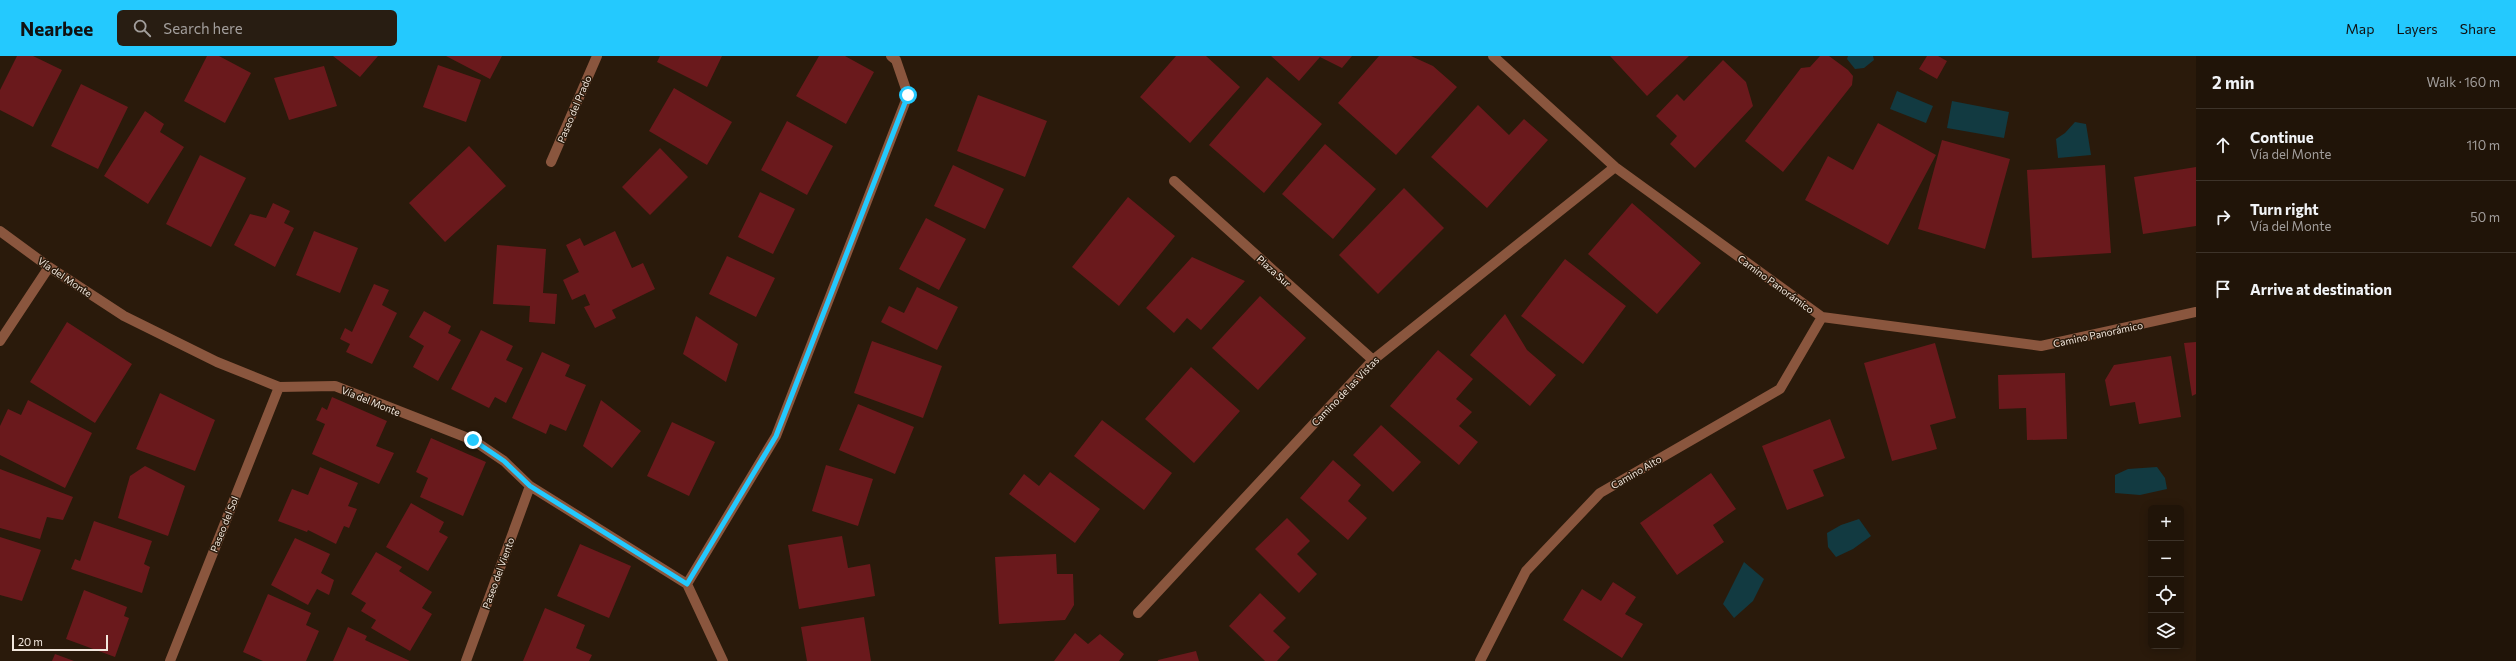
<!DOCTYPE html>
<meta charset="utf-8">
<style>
body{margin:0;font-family:Commissioner,sans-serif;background:#281d12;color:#f1f3f6}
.controls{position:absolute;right:12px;bottom:12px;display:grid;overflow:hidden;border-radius:6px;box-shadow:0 2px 10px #0003}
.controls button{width:36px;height:36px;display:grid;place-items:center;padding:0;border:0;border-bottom:1px solid #3d3329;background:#201408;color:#f1f3f6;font:20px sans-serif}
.scale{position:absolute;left:12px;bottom:10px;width:96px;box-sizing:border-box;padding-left:4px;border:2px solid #f2e7dd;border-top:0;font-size:11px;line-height:14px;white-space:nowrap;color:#f2e7dd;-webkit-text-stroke:3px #2a1a0b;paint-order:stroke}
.stop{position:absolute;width:12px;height:12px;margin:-9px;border:3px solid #24c9fe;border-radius:50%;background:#fff}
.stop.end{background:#24c9fe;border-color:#fff;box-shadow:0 1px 4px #0008}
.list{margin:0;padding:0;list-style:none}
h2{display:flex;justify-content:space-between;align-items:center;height:52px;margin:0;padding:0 16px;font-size:17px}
h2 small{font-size:13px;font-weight:400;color:#a29e9c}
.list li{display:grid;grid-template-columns:26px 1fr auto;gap:12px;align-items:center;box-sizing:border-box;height:72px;padding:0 16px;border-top:1px solid #3d3329}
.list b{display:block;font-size:15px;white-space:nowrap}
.list p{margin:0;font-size:13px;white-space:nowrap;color:#a29e9c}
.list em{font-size:13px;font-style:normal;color:#a29e9c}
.icon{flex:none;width:22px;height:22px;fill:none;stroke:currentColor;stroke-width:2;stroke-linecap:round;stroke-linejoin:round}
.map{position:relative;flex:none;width:2196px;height:605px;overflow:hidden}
header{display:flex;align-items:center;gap:24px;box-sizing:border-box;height:56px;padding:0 20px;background:#24c9fe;color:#111}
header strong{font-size:19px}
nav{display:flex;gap:22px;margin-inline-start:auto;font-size:14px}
.search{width:280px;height:36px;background:#281d12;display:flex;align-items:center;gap:10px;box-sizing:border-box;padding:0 14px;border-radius:6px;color:#a29e9c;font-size:15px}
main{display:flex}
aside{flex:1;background:#201408}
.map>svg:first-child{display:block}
.water{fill:#123a41}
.building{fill:#6a191c}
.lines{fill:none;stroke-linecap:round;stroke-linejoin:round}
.street{stroke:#8a563e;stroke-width:10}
.route{stroke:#24c9fe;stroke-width:5}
.labels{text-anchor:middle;stroke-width:3;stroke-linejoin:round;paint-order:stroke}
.street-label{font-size:10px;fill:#f2e7dd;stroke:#2a1a0b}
</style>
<header>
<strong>Nearbee</strong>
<div class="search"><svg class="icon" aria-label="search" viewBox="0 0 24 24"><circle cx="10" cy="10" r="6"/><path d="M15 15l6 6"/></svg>Search here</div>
<nav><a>Map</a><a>Layers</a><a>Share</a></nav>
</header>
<main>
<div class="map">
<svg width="2196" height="605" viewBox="0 0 2196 605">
<rect width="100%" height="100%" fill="#2a1a0b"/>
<path class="water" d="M1848 0H1873L1874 4 1864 12 1855 13 1847 3Z
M1897 35 1933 50 1926 67 1890 53Z
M1952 45 2009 56 2004 82 1947 72Z
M2075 66 2086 68 2091 99 2058 102 2056 83 2065 77Z
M2157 411 2165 422 2167 433 2140 439 2115 437V419L2128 413Z
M1859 463 1871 480 1853 493 1836 501 1828 491 1827 477 1841 469Z
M1744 506 1764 523 1753 545 1734 562 1723 548Z"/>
<path class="building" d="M17 0H33L62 14 33 71 0 54V34Z
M207 0H219L251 17 225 67 184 45Z
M333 0H378L360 21Z
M446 0H502L490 23Z
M660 0H722L707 31 657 6Z
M819 0H845L874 16 846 68 796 40Z
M1176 0H1206L1240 31 1190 87 1140 41Z
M1271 0H1352L1342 12 1320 1 1299 25Z
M1379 0H1411L1433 10 1457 31 1396 99 1338 47Z
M1610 0H1689L1647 40Z
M1820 0H1829L1848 14 1853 20 1852 29 1783 116 1745 85 1801 12 1810 11Z
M1927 0H1938L1947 5 1937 23 1919 13Z
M1723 4 1746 26 1753 50 1695 112 1670 88 1677 80 1656 60 1677 38 1684 45Z
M438 9 481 24 466 66 423 51Z
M324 10 337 50 289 64 274 22Z
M1267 21 1322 68 1264 137 1209 89Z
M81 28 128 51 98 113 51 90Z
M674 32 732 66 707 109 649 75Z
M978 39 1047 65 1025 121 957 95Z
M1478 49 1509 79 1524 63 1548 84 1487 152 1431 101Z
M145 55 164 68 160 76 184 91 148 148 104 120Z
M787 65 833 90 807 139 761 114Z
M1878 67 1936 99 1888 189 1805 144 1828 100 1853 114Z
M1942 84 2010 103 1985 193 1918 173Z
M1325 88 1376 133 1333 183 1282 138Z
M469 90 506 130 445 186 409 147Z
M660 92 688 121 650 159 622 131Z
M200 99 246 122 211 191 166 168Z
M953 109 1004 133 985 173 934 150Z
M2105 109 2111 197 2032 202 2027 114Z
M2196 111V170L2143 178 2134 121Z
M1404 132 1444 172 1378 238 1339 199Z
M760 136 795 153 773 198 738 181Z
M1128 141 1175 180 1119 250 1072 211Z
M273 147 290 155 284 167 294 172 275 211 234 189 250 158 266 162Z
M1632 147 1701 207 1657 258 1588 198Z
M926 162 966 183 939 234 899 213Z
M314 175 358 192 340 237 296 219Z
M615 175 632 212 643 207 655 233 612 254 616 262 595 272 584 251 590 249 585 238 572 244 563 224 579 216 566 189 580 182 584 190Z
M497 189 546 193 543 237 557 238 555 268 529 266 530 250 493 248Z
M727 200 775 222 756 261 709 238Z
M1192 201 1245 225 1201 274 1187 262 1174 277 1146 252Z
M1565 203 1626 250 1583 308 1521 260Z
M374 228 389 234 382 249 397 257 372 308 346 296 350 288 340 283 345 272 352 276Z
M917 231 958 251 937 294 881 266 889 250 904 257Z
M1260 240 1306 282 1258 334 1212 292Z
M424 255 451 270 448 277 461 284 438 325 413 311 424 290 409 281Z
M1505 258 1527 294 1556 319 1530 350 1470 299Z
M696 260 738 288 726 326 683 298Z
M67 266 132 308 95 367 30 326Z
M481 274 513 290 506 304 523 312 506 347 495 341 489 352 451 333Z
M872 285 942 310 923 362 854 337Z
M2196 286V338L2192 340 2184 287Z
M1935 287 1956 362 1930 369 1937 393 1892 405 1864 307Z
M1438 294 1473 323 1456 343 1472 356 1459 370 1478 386 1459 409 1390 350Z
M542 296 570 309 565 320 586 329 566 375 550 368 546 378 512 362Z
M2171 300 2181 361 2139 368 2135 346 2110 350 2105 324 2114 309Z
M1191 311 1240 355 1194 407 1145 363Z
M2065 317 2067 383 2027 384 2026 352 1999 353 1998 319Z
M160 337 215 364 195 415 136 393Z
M332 341 387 365 376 390 394 397 379 428 312 398 325 368 316 364 322 351 327 354Z
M28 344 92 377 65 432 0 399V370L8 353 21 359Z
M601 344 641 375 612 412 583 390Z
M858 348 914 371 895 418 839 394Z
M1830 363 1845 402 1813 414 1824 440 1787 454 1762 390Z
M1102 364 1172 417 1144 454 1074 400Z
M672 366 715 386 689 440 647 420Z
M1381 369 1421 406 1393 436 1353 399Z
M431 382 486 406 463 460 420 441 428 422 416 416Z
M1333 404 1361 429 1348 445 1367 462 1348 484 1300 442Z
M826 409 873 423 858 470 812 455Z
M145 410 185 430 168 480 118 462 130 420Z
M320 411 358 427 348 450 357 453 349 472 344 470 336 488 308 474 307 476 278 465 292 433 308 439Z
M0 413 73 441 63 464 47 461 40 483 0 472Z
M1050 416 1100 453 1075 487 1009 438 1024 418 1039 430Z
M1711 417 1736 453 1713 469 1724 486 1677 519 1640 467Z
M411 447 444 466 439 476 448 481 428 515 386 491Z
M1287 462 1310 485 1297 498 1317 518 1299 537 1255 493Z
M94 465 152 485 144 508 150 511 142 537 71 513 75 503 80 505Z
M842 480 848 512 870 508 875 540 799 553 788 489Z
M0 481 41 494 22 545 0 539Z
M295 482 330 498 321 517 334 524 329 539 317 533 308 549 271 529Z
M580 488 631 510 609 562 557 540Z
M376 496 402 511 399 515 432 536 422 552 432 558 410 595 371 572 376 564 361 555 366 547 351 538Z
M1056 498 1057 518H1073L1074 549 1065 564 999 568 995 501Z
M1613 526 1636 541 1625 558 1643 568 1622 602 1563 564 1582 533 1601 545Z
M84 534 127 551 124 560 129 562 115 601 66 583Z
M1260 537 1286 562 1273 575 1290 591 1277 605H1265L1229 570Z
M268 538 311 557 306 569 319 575 306 605H263L243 596Z
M545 552 585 569 576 592 592 599 589 605H523Z
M864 561 871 605H807L801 571Z
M348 571 367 580 365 584 410 605H333Z
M1075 577 1088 588 1100 578 1124 598 1119 605H1054Z
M1196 595 1199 605H1158V604Z
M55 598 74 605H52Z"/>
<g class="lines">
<path class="street" d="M1493 0 1615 111 1822 261 2041 290 2196 256
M551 106 597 0
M1174 125 1373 304
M0 175 49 211 124 260 217 306 279 331 335 330 473 384 504 405 530 430 687 528 723 605
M0 285 49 211
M687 528 776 380 908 39 896 4 891 0
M1138 557 1373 304 1615 111
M170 605 279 331
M466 605 530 430
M1480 605 1526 515 1600 437 1780 333 1822 261"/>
</g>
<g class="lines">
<path class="route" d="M473 384 504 405 530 430 687 528 776 380 908 39"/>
</g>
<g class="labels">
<g class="street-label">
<text transform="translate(574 53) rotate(-67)" y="4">Paseo del Prado</text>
<text transform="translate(1274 215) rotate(42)" y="4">Plaza Sur</text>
<text transform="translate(65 221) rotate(34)" y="4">Vía del Monte</text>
<text transform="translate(1776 228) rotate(36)" y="4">Camino Panorámico</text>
<text transform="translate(2098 278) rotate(-12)" y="4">Camino Panorámico</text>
<text transform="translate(1345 335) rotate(-46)" y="4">Camino de las Vistas</text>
<text transform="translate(371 345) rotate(22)" y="4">Vía del Monte</text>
<text transform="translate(1636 416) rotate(-30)" y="4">Camino Alto</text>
<text transform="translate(224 468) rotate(-68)" y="4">Paseo del Sol</text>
<text transform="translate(498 517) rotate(-70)" y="4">Paseo del Viento</text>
</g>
</g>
</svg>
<div class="controls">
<button>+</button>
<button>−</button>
<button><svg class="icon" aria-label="locate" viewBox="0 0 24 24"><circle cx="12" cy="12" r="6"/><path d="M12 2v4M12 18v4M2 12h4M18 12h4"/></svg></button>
<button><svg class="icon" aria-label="layers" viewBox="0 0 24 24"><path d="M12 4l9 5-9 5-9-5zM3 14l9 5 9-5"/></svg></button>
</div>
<div class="scale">20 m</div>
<div class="stop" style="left:908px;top:39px"></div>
<div class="stop end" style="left:473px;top:384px"></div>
</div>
<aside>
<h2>2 min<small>Walk · 160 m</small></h2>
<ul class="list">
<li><svg class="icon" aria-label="ahead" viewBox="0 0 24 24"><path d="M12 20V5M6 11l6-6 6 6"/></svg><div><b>Continue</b><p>Vía del Monte</p></div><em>110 m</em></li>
<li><svg class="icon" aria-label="right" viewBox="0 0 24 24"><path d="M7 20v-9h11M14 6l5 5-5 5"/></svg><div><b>Turn right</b><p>Vía del Monte</p></div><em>50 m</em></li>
<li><svg class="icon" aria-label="arrive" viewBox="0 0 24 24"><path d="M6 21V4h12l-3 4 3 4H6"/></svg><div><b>Arrive at destination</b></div></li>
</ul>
</aside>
</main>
